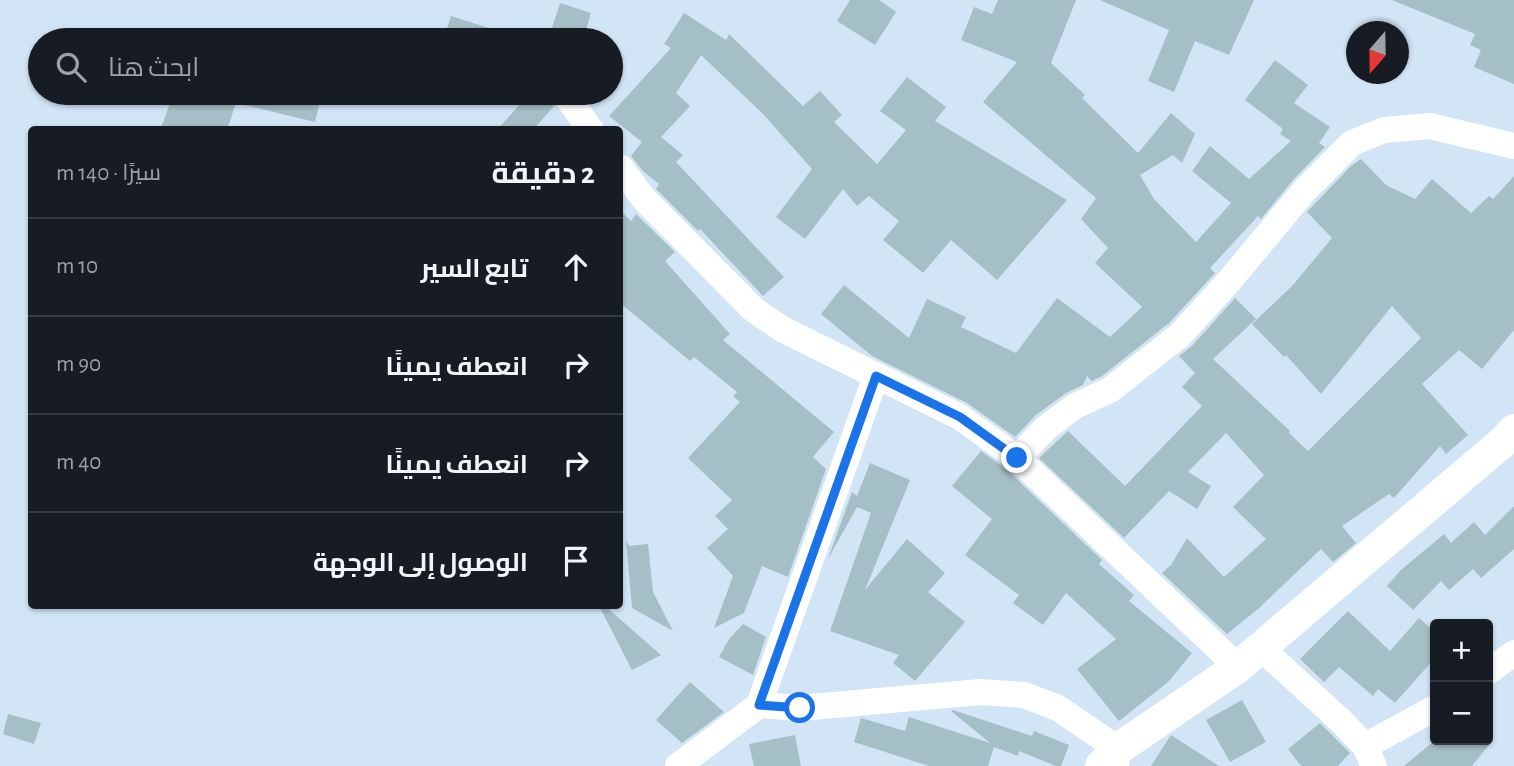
<!DOCTYPE html>
<html lang="ar">
<meta charset="utf-8">
<style>
body{margin:0;font-family:"Alegreya Sans",Cairo,sans-serif;background:#20242c;color:#f1f3f6;direction:rtl}
.controls{position:absolute;right:21px;bottom:21px;display:grid;overflow:hidden;border-radius:7px;box-shadow:0 2px 5px #0004}
.controls button{width:63px;height:63px;display:grid;place-items:center;padding:0;border:0;border-bottom:2px solid #363941;background:#171b24;color:#f1f3f6;font:35px sans-serif}
.compass{position:absolute;left:1346px;top:21px;width:63px;height:63px;border-radius:50%;background:#171b24;box-shadow:0 2px 5px #0004;rotate:200deg}
.stop{position:absolute;width:21px;height:21px;margin:-16px;border:5px solid #1a73e8;border-radius:50%;background:#fff}
.stop.end{background:#1a73e8;border-color:#fff;box-shadow:0 2px 7px #0008}
.list{margin:0;padding:0;list-style:none}
h2{display:flex;justify-content:space-between;align-items:center;height:91px;margin:0;padding:0 28px;font-size:30px}
h2 small{font-size:23px;font-weight:400;color:#9ea1a6}
.list li{display:grid;grid-template-columns:46px 1fr auto;gap:21px;align-items:center;box-sizing:border-box;height:98px;padding:0 28px;border-top:2px solid #363941}
.list b{display:block;font-size:26px;white-space:nowrap}
.list em{font-size:23px;font-style:normal;color:#9ea1a6}
.icon{flex:none;width:38px;height:38px;fill:none;stroke:currentColor;stroke-width:2;stroke-linecap:round;stroke-linejoin:round}
.map{position:relative;flex:none;width:1514px;height:766px;overflow:hidden;direction:ltr}
.search{position:absolute;background:#171b24;box-shadow:0 2px 5px #0004;left:28px;top:28px;width:595px;height:77px;display:flex;align-items:center;gap:18px;box-sizing:border-box;padding:0 24px;border-radius:38px;color:#9ea1a6;font-size:26px}
.panel{position:absolute;background:#171b24;box-shadow:0 2px 5px #0004;left:28px;top:126px;width:595px;height:483px;border-radius:7px;direction:rtl}
.map>svg:first-child{display:block}
.building{fill:#a5bfc6}
.lines{fill:none;stroke-linecap:round;stroke-linejoin:round}
.minor{stroke:#fff;stroke-width:26}
.tertiary{stroke:#fff;stroke-width:32}
.route{stroke:#1a73e8;stroke-width:9}
</style>
<div class="map">
<svg width="1514" height="766" viewBox="0 0 1514 766">
<rect width="100%" height="100%" fill="#d2e5f6"/>
<path class="building" d="M850 0H879L896 12 875 45 837 21Z
M998 0H1076L1051 63 1085 95 1082 98 1138 153 1171 113 1195 134 1182 163 1173 155 1140 175 1154 199 1196 242 1231 203 1192 171 1210 146 1249 179 1291 141 1280 134 1283 129 1245 100 1275 60 1308 85 1294 103 1330 127 1319 143 1325 147 1293 180 1261 219 1258 216 1210 268 1215 273 1169 323 1102 376 1092 381 1087 376 1083 385 1066 393 1036 415 1015 437 967 403 872 356 821 314 844 285 909 338 927 299 966 317 961 327 1016 353 1057 298 1110 337 1142 307 1095 263 1108 248 1081 219 1096 198 983 102 1017 62 961 40 974 7 992 14Z
M1100 0H1254L1229 55 1195 41 1174 92 1148 81 1169 30Z
M1392 0H1514V84L1474 67 1481 50 1470 45 1475 34Z
M560 3 591 13 583 40H548Z
M684 13 726 40 729 34 803 106 820 91 842 115 834 122 877 164 906 130 880 111 907 77 946 107 935 121 1067 200 997 280 951 240 923 273 883 240 899 221 869 196 857 206 843 189 805 239 776 217 812 169 763 114 701 55 676 93 690 106 661 137 683 155 676 162 784 277 763 296 700 229 698 231 656 189 659 184 643 171 631 156 642 142 609 116 671 48 664 44Z
M451 16 511 35V40H443Z
M174 93H322L315 122 236 103 227 130H160Z
M530 93H541L554 106 533 130H497Z
M1361 159 1386 185 1415 199 1432 179 1471 213 1489 196 1493 199 1514 176V330L1482 369 1459 350 1422 384 1468 435 1446 454 1440 446 1394 498 1389 494 1342 526 1356 543 1333 562 1321 549 1258 609 1227 634 1162 573 1171 565 1187 538 1224 577 1266 539 1233 507 1264 475 1226 433 1188 472 1211 486 1197 509 1169 491 1124 538 1039 458 1068 431 1125 486 1202 406 1182 387 1195 373 1179 356 1192 346 1235 298 1256 319 1213 359 1290 431 1289 433 1308 451 1421 338 1392 306 1321 394 1286 355 1284 357 1252 324 1293 285 1332 238 1307 212 1351 166Z
M620 210 631 221 636 214 675 252 665 261 730 334 723 340 834 432 813 457 826 469 788 577 762 566 744 613 714 628 733 576 707 548 728 529 715 516 732 500 688 458 740 402 733 396 737 392 694 357 690 361 620 303Z
M981 451 1007 470 1102 560 1099 564 1134 595 1129 601 1192 653 1168 682 1119 721 1077 669 1116 639 1066 593 1043 625 1013 603 1019 595 965 555 992 519 952 486Z
M870 463 910 480 865 590 907 539 945 573 928 592 965 622 915 681 893 663 899 655 830 631 871 513 857 507 828 559 852 492 857 496Z
M1514 506V549L1481 578 1473 569 1449 590 1441 581 1413 610 1387 586 1401 570 1444 534 1451 543 1474 522 1485 535Z
M626 540 629 546 648 544 653 592 673 631 632 608Z
M599 606H605L661 655 632 670Z
M1348 611 1390 651 1419 618 1435 632V658L1395 703 1378 689 1373 696 1339 667 1324 682 1300 659Z
M743 624 766 637 753 675 719 657 729 639Z
M690 682 724 712 682 743 656 720Z
M1242 700 1266 742 1230 762 1206 720Z
M953 710 1032 736 1034 731 1069 745 1061 766H1056L1019 751 1018 756 994 747 988 766H929L854 742 861 718 905 731 909 717 990 743 951 711Z
M8 714 41 723 34 744 3 734Z
M1320 723 1350 753 1338 766H1301L1288 749Z
M795 735 801 766H754L749 744Z
M1171 735 1219 766H1151Z
M1435 740H1493L1472 766H1404Z"/>
<g class="lines">
<path class="minor" d="M564 93 591 130
M620 167 644 199 753 309 782 329 960 417 1017 458 1238 667
M1017 458 1046 428 1075 406 1110 390 1180 335 1230 280 1305 190 1352 143 1384 130 1430 126 1514 146
M1261 648 1341 721 1365 746 1374 766
M1488 672 1514 653
M759 705 876 376
M1365 746 1435 708
M678 766 759 705 800 708 980 692 1024 695 1058 708 1118 749 1116 766"/>
<path class="tertiary" d="M1101 766 1118 749 1238 667 1504 441 1514 430"/>
</g>
<g class="lines">
<path class="route" d="M800 708 759 705 876 376 960 417 1017 458"/>
</g>
</svg>
<div class="controls">
<button>+</button>
<button>−</button>
</div>
<svg class="compass" viewBox="-18 -18 36 36"><path d="M0-13l5 13h-10z" fill="#e53935"/><path d="M0 13l5-13h-10z" fill="#9ea1a6"/></svg>
<div class="stop" style="left:800px;top:708px"></div>
<div class="stop end" style="left:1017px;top:458px"></div>
<div class="search"><svg class="icon" aria-label="search" viewBox="0 0 24 24"><circle cx="10" cy="10" r="6"/><path d="M15 15l6 6"/></svg>ابحث هنا</div>
<section class="panel">
<h2>2 دقيقة<small>سيرًا · 140 m</small></h2>
<ul class="list">
<li><svg class="icon" aria-label="ahead" viewBox="0 0 24 24"><path d="M12 20V5M6 11l6-6 6 6"/></svg><div><b>تابع السير</b></div><em>10 m</em></li>
<li><svg class="icon" aria-label="right" viewBox="0 0 24 24"><path d="M7 20v-9h11M14 6l5 5-5 5"/></svg><div><b>انعطف يمينًا</b></div><em>90 m</em></li>
<li><svg class="icon" aria-label="right" viewBox="0 0 24 24"><path d="M7 20v-9h11M14 6l5 5-5 5"/></svg><div><b>انعطف يمينًا</b></div><em>40 m</em></li>
<li><svg class="icon" aria-label="arrive" viewBox="0 0 24 24"><path d="M6 21V4h12l-3 4 3 4H6"/></svg><div><b>الوصول إلى الوجهة</b></div></li>
</ul>
</section>
</div>
